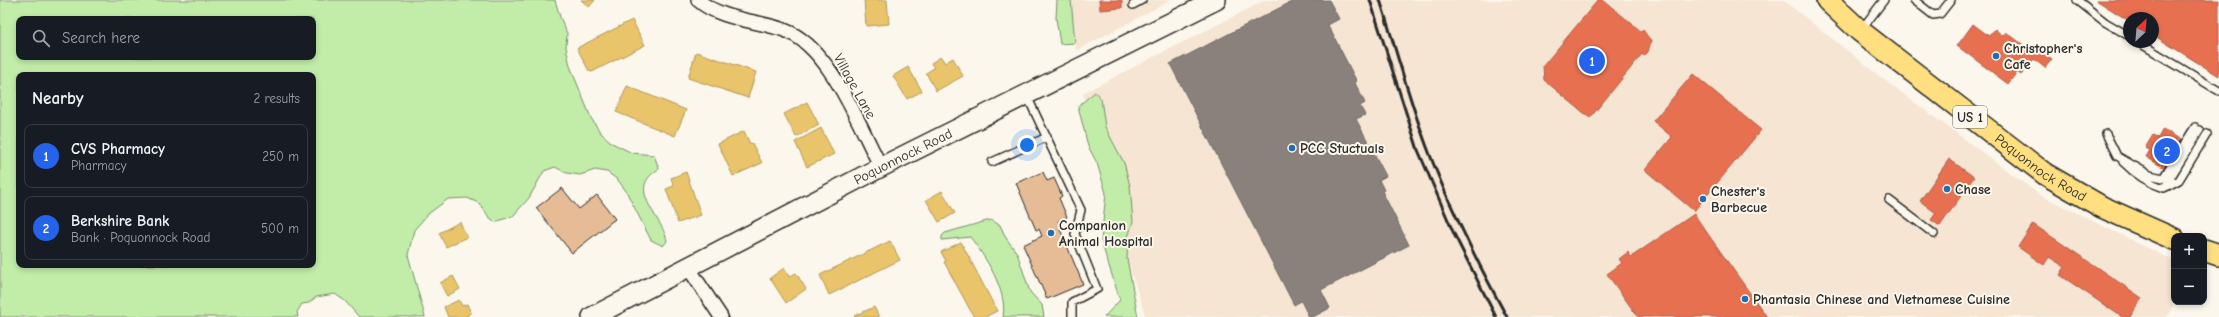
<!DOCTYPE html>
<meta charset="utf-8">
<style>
body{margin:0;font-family:"Comic Neue",sans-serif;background:#20242c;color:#f1f3f6}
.controls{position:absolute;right:12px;bottom:12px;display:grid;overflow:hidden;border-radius:8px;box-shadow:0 2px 6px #0003}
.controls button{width:36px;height:36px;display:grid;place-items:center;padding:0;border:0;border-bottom:1px solid #363941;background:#171b24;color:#f1f3f6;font:20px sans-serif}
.compass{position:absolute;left:2123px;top:12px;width:36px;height:36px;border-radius:50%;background:#171b24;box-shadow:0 2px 6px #0003;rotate:26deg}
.you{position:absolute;left:1027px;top:145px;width:14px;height:14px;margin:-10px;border:3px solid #fff;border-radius:50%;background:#1a73e8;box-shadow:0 0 0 6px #1a73e833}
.badge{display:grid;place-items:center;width:26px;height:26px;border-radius:50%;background:#2563eb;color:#fff;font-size:13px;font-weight:700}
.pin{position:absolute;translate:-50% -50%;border:2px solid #fff;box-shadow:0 1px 4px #0006}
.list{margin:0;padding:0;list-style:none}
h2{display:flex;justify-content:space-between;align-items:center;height:52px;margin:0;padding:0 16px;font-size:17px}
h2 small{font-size:13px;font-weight:400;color:#9ea1a6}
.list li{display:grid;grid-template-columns:26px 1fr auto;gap:12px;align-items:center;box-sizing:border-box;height:64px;margin:0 8px 8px;padding:0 8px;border:1px solid #363941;border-radius:8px}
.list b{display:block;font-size:15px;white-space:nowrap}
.list p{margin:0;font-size:13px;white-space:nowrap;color:#9ea1a6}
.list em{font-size:13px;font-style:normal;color:#9ea1a6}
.icon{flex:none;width:22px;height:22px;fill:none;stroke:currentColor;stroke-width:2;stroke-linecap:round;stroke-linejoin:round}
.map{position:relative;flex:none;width:2219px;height:317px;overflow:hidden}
.search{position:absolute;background:#171b24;box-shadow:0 2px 6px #0003;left:16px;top:16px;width:300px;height:44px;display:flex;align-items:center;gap:10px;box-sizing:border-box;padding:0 14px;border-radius:8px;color:#9ea1a6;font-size:15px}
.panel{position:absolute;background:#171b24;box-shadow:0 2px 6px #0003;left:16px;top:72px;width:300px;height:196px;border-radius:8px}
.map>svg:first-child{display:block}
.built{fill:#f5e5d2}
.green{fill:#c2eda9;stroke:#768c6a;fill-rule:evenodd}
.homes{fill:#e9c46a;stroke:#b09657}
.shops{fill:#e76f51;stroke:#af5b46}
.industry{fill:#8a817c;stroke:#6e6764}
.building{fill:#e6bc96;stroke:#2b2b2b}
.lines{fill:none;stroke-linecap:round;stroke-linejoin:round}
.lane-casing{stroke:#2b2b2b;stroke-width:10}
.street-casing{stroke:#2b2b2b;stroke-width:16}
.secondary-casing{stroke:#2b2b2b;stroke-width:22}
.primary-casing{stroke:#2b2b2b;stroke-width:24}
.lane{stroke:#fbf7ec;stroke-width:7}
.street{stroke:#fbf7ec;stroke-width:13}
.secondary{stroke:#fbf7ec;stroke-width:19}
.primary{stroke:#ffdf80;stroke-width:21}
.rail{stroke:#2b2b2b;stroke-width:3}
.poi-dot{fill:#1f6fb2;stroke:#fbf7ec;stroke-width:1.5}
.labels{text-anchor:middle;stroke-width:4;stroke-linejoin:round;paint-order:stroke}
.shield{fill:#fbf7ec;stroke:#696865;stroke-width:1}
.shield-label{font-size:13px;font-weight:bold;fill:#2b2b2b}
.poi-label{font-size:14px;font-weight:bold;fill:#2b2b2b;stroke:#fbf7ec;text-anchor:start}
.street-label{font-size:14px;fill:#2b2b2b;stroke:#fbf7ec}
</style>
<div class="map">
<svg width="2219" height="317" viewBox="0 0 2219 317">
<rect width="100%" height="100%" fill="#fbf7ec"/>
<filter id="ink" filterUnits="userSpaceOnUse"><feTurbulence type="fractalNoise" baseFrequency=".025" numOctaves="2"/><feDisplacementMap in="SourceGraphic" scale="8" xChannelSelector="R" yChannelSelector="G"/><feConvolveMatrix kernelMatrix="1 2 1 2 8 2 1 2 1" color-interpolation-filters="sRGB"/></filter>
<g filter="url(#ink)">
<path class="built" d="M1071 0H1171L1076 51Z
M1266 0H1783L1887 82 2040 195 2174 261V304L2167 317H1146L1127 259 1083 93Z"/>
<path class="green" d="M0 0H555L560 17 567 33 566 47 570 66 591 118 600 132 612 143 632 153 654 155 659 169C624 189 663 217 667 241L663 246 651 240 626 191 618 180 607 172 595 170 580 175 567 173 555 167 544 171 529 198 513 216 495 222 489 217 479 203 467 198 448 199 428 214 414 230 408 255 425 317H359L345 301 335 294 316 297 309 303 302 304 297 312 298 317H0ZM19 19H313V57H19ZM19 75H313V265H19Z
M1057 0H1071L1075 43 1060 44 1056 18Z
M1095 92 1101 99 1105 127 1124 163 1130 186 1133 222 1128 237 1127 259 1138 317H1104L1120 300 1101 241 1106 193 1097 163 1088 146 1078 106Z
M990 220 1000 225 1006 238 1017 253 1030 292 1042 305 1044 317H1003C1008 291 985 256 970 237L942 240V236L945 233Z"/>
<path class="homes" d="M581 0H595L589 7Z
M864 0H887L889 24 866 26Z
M632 20 645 45 592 72 589 71 577 48Z
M696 52 756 72 748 98 688 78Z
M941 57 945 63 953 58 963 76 936 91 926 73 934 68 931 63Z
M908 67 922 91 907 99 893 76Z
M627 86 686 110 675 136 616 112Z
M807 102 819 125 796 137 784 114Z
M821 128 834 154 807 167 795 142Z
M744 131 750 144 752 143 762 163 733 176 718 144Z
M686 172 701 215 678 223 666 189 674 186 671 178Z
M942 191 955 213 939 222 926 200Z
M460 222 467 237 446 247 439 233Z
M890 241 900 260 829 295 820 275Z
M961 242 997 311 985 317H974L944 262 946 261 941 252Z
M784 268 789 277 796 273 806 289 786 303 770 278Z
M453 276 460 289 447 296 440 283Z
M459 300 462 306 467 304 471 313 467 315V317H448L444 307Z
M874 307 879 317H855L854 316Z"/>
<path class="shops" d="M1099 0H1122V8L1100 10Z
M1598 0H1603L1642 32 1643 30 1651 41 1648 52 1644 56 1642 54 1590 118 1544 80 1543 66Z
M2096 0H2219V76L2153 35V18H2129V21Z
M1973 24 1989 36 1995 29 2003 36 2006 32 2029 49 2033 45 2052 59 2045 68 2034 59 2021 75 2017 72 2008 84 1957 46Z
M1693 74 1761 130 1694 211 1645 170 1672 137 1653 121Z
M2163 129 2183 141 2166 169 2146 157 2150 150 2145 148 2153 135 2158 138Z
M1949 159 1974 177 1940 226 1931 220 1936 213 1920 201Z
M1694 214 1710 237 1767 317H1638L1607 274 1622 263 1619 259 1628 252 1631 257Z
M2033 224 2142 298 2130 317H2122L2060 275 2065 267 2049 257 2044 265 2018 247Z"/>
<path class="industry" d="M1295 0H1329L1339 19 1328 25 1356 80 1355 83 1365 103 1360 106 1365 115 1356 119 1386 176 1379 180 1384 190 1382 191 1409 245 1321 290 1330 308 1313 317H1309L1301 301 1294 305 1170 64Z"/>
<path class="building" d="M1043 172 1047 181 1054 178 1062 196 1059 198 1067 217 1058 221 1062 228 1060 229 1083 284 1047 299 1023 245 1042 236 1039 229 1036 230 1016 183Z
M562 188 579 209 597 195 615 219 572 253 536 208Z"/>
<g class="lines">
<defs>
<path id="lane" d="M1914 0 1933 15 1940 14 1951 0
M2077 0 2105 22 2129 36
M1133 5 1142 0
M1861 30 1884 0
M2138 42 2219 91
M1027 96 1081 210 1075 234 1097 289 1072 302V317
M2106 134 2117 156 2150 175 2163 178 2195 127
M992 162 1047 137
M2123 162C2135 174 2148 183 2164 188L2200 130
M2166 187 2179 180 2207 134
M1889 200 1934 234"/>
<path id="street" d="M698 0C721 20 756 20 784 30 830 46 859 126 881 167
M688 267 721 317"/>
<g id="secondary">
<path id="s1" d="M592 317 881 167 1216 0"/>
</g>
<g id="primary">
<path id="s2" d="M1827 0 1860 31 2045 174 2102 207 2174 239"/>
<path d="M2204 250 2219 255"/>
</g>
</defs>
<use href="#lane" class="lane-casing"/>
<use href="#street" class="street-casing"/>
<use href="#secondary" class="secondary-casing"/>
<use href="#primary" class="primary-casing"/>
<use href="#lane" class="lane"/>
<use href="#street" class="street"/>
<use href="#secondary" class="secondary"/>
<use href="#primary" class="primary"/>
<path class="rail" d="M1370 0 1418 150 1454 234 1496 317
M1380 0C1396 49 1409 99 1427 147 1449 206 1477 262 1507 317"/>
</g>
</g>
<g class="poi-dot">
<circle cx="1996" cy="56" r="4"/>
<circle cx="1292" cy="148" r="4"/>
<circle cx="1947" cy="189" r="4"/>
<circle cx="1703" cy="199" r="4"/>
<circle cx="1051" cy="233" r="4"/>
<circle cx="1745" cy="299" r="4"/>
</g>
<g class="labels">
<rect class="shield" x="1953" y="106" width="34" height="22" rx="3"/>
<g class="shield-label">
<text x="1970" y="122">US 1</text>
</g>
<g class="poi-label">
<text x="2004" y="53">Christopher's<tspan x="2004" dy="16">Cafe</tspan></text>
<text x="1300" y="153">PCC Stuctuals</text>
<text x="1955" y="194">Chase</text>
<text x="1711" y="196">Chester's<tspan x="1711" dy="16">Barbecue</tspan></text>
<text x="1059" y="230">Companion<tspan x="1059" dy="16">Animal Hospital</tspan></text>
<text x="1753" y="304">Phantasia Chinese and Vietnamese Cuisine</text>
</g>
<g class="street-label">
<text transform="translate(855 86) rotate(61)" y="5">Village Lane</text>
<text dy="5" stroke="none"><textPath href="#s1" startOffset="350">Poquonnock Road</textPath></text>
<text dy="5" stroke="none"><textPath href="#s2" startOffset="272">Poquonnock Road</textPath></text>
</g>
</g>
</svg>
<div class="controls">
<button>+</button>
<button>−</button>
</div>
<svg class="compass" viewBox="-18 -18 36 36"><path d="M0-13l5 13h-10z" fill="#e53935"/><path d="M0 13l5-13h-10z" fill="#9ea1a6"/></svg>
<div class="you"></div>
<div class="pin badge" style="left:1592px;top:61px">1</div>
<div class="pin badge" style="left:2167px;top:151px">2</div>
<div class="search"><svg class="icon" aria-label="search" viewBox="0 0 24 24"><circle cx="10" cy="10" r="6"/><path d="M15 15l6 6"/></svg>Search here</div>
<section class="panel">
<h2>Nearby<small>2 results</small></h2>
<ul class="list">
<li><span class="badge">1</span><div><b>CVS Pharmacy</b><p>Pharmacy</p></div><em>250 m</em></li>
<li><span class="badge">2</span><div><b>Berkshire Bank</b><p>Bank · Poquonnock Road</p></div><em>500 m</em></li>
</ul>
</section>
</div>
